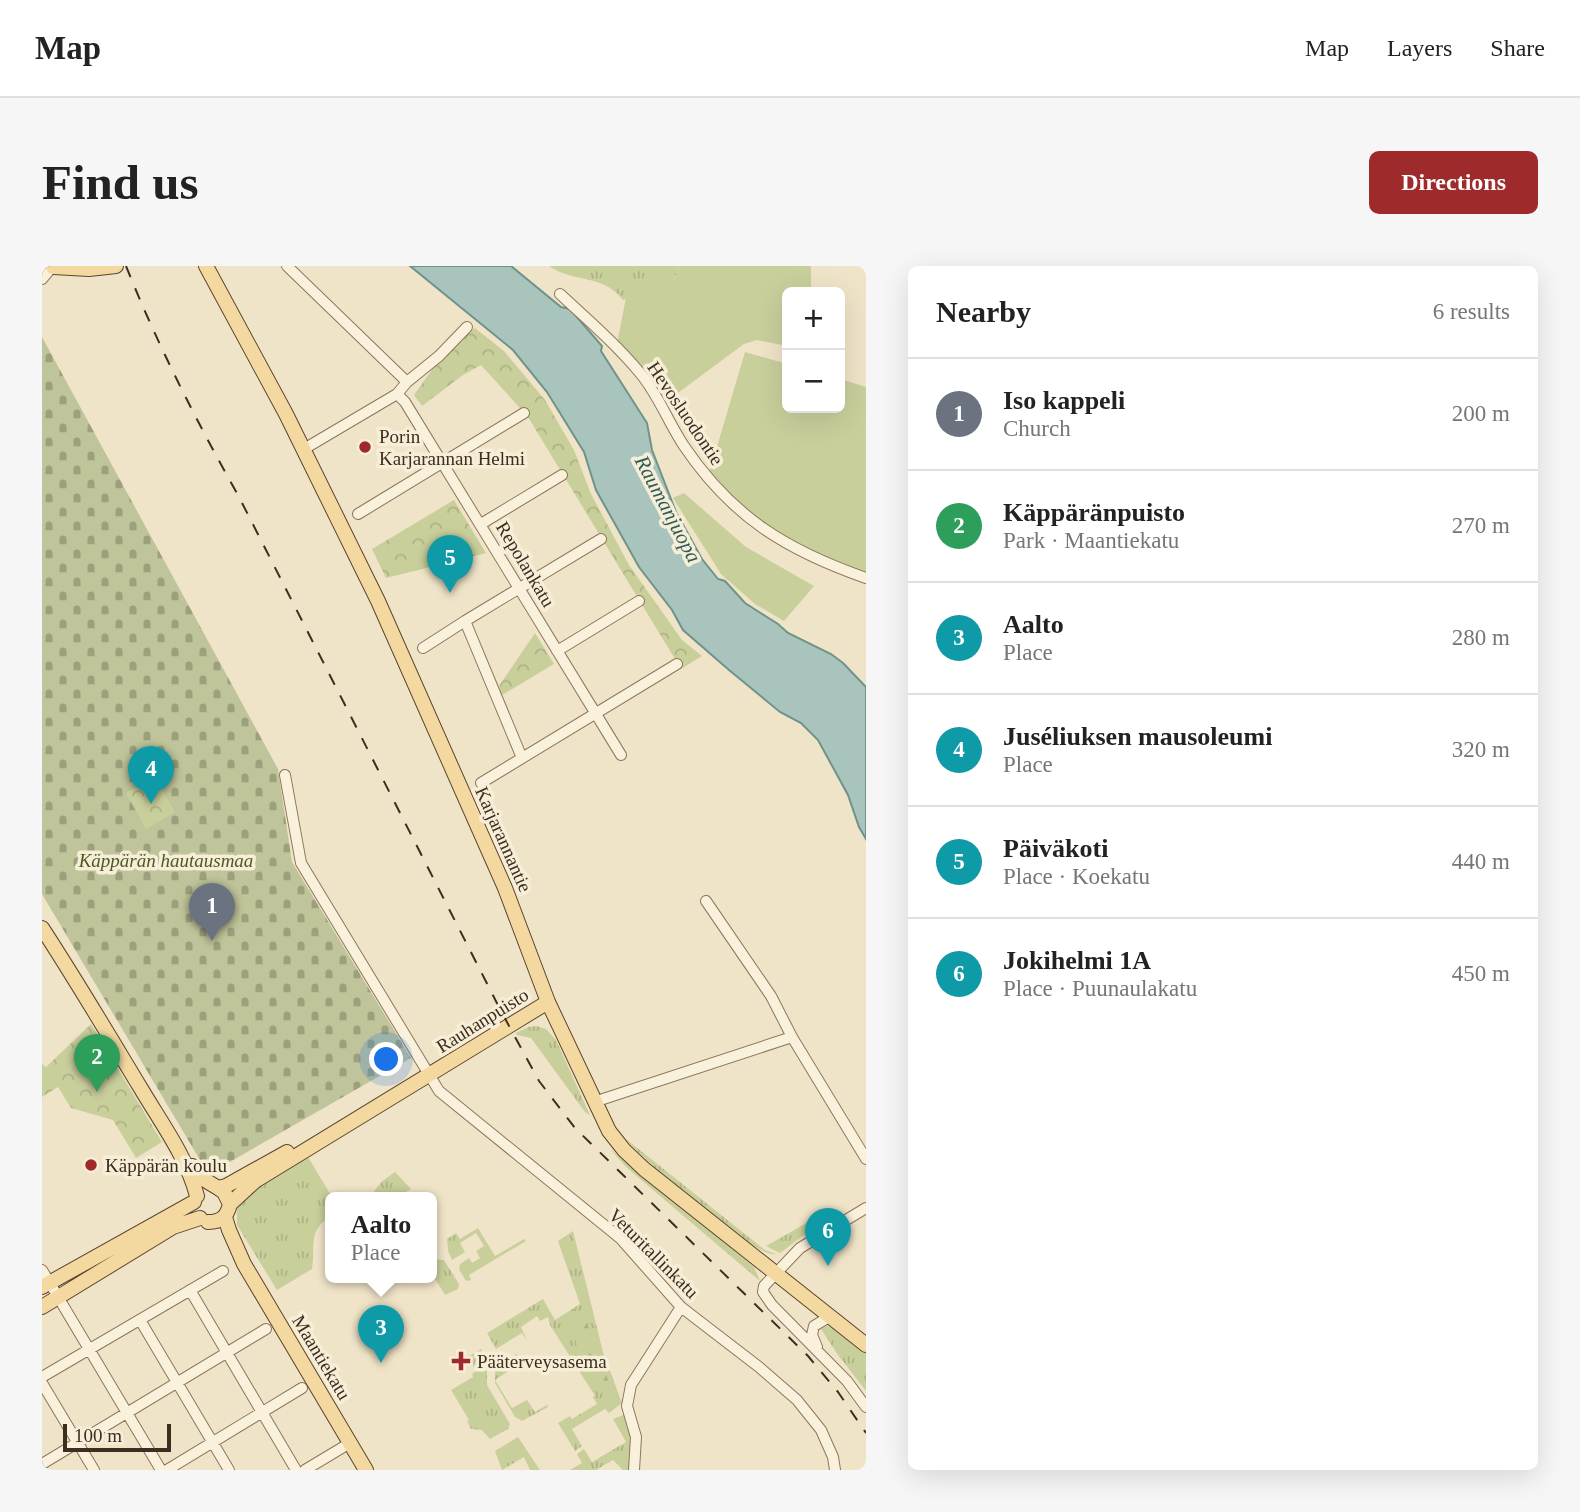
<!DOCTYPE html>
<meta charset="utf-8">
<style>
body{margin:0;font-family:"Times New Roman",serif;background:#f6f6f6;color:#222}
.controls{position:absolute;right:21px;top:21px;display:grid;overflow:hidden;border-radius:10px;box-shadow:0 7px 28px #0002}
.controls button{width:63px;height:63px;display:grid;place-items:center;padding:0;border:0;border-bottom:2px solid #e0e0e0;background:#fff;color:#222;font:35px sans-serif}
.scale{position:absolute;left:21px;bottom:18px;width:108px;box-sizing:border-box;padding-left:7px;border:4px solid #3d2e20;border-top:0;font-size:19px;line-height:24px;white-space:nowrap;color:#3d2e20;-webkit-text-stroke:5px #f7eed8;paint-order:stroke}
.you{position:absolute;left:345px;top:794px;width:24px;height:24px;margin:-18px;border:5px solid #fff;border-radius:50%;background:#1a73e8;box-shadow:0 0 0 10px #1a73e833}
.badge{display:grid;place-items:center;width:46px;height:46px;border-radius:50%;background:#9e2a2b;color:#fff;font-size:23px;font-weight:700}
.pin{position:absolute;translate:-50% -58px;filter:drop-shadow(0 2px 4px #0008)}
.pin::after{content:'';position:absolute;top:37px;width:24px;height:21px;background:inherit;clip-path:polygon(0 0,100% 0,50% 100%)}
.popup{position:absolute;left:283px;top:926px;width:112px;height:91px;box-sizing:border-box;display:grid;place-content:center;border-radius:10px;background:#fff;filter:drop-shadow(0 2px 5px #0005);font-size:23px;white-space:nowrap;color:#767676}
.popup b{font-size:26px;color:#222}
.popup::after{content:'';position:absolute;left:50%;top:100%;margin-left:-14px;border:14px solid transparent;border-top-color:#fff}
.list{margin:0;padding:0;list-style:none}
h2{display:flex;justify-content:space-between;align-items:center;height:91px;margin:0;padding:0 28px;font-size:30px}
h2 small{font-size:23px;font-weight:400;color:#767676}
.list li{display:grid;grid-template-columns:46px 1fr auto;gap:21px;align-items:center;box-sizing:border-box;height:112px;padding:0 28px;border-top:2px solid #e0e0e0}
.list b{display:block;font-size:26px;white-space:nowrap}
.list p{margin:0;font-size:23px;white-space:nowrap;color:#767676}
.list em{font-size:23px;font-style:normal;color:#767676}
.map{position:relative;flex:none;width:824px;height:1204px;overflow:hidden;border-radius:10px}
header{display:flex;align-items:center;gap:42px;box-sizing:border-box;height:98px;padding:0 35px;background:#fff;border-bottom:2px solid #e0e0e0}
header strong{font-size:33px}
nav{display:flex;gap:38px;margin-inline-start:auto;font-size:24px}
.intro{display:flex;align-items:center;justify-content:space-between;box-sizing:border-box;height:168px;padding:0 42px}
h1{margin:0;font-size:49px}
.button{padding:18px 32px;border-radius:10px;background:#9e2a2b;color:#fff;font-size:24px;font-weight:700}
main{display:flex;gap:42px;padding:0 42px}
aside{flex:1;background:#fff;border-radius:10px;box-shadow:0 7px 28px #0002}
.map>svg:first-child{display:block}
.grass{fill:url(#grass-tufts)}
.forest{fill:url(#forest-firs)}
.cemetery{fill:url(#cemetery-stones)}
.park{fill:url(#park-crowns)}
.garden{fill:#c9cf9b}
.water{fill:#a9c4bc;stroke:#6f938a;stroke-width:2}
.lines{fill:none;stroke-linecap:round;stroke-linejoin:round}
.minor-casing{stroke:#8d765c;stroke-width:12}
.major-casing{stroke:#5b4430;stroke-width:16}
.minor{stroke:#faf1dc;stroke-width:10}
.major{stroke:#f3d9a0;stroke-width:14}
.rail{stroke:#3d2e20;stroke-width:2;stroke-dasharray:12 12;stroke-linecap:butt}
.poi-dot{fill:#9e2a2b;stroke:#f7eed8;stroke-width:2.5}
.labels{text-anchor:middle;stroke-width:7;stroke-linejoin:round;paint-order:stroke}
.street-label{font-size:19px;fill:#3d2e20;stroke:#f7eed8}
.poi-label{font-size:19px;fill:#3d2e20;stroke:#f7eed8;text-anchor:start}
.park-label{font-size:19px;font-style:italic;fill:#4d5a26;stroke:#f7eed8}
.water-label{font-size:21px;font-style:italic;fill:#2f5d5a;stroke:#f7eed8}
</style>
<header>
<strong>Map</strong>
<nav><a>Map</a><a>Layers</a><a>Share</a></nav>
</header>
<div class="intro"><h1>Find us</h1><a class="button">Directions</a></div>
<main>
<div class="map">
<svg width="824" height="1204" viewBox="0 0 824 1204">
<defs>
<pattern id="grass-tufts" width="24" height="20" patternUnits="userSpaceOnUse" patternTransform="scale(1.75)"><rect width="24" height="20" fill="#c9cf9b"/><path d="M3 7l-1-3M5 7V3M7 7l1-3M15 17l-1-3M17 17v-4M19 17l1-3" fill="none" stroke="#aeb285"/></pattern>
<pattern id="forest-firs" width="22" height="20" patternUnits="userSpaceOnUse" patternTransform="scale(1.75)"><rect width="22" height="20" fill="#c9cf9b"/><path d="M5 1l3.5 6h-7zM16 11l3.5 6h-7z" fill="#aeb285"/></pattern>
<pattern id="cemetery-stones" width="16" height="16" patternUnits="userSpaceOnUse" patternTransform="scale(1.75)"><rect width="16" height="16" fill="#bfc49a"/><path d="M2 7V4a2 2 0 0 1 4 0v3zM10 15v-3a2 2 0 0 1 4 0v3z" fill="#9ca07d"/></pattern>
<pattern id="park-crowns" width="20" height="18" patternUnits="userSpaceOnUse" patternTransform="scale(1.75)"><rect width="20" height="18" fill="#c9cf9b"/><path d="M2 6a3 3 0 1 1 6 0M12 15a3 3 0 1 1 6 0" fill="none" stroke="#aeb285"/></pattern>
</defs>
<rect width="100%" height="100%" fill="#f0e4c8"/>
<path class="grass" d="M507 0H637L632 14 581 34C562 8 531 17 507 0Z
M495 760 504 763 514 774 548 849 543 846 489 772 475 769 474 767 486 761Z
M584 873 723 984 734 988C713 993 601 894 584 873Z
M568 883 712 1001 718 1015 584 901Z
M266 891 290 931 288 951C265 965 274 980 270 1003L235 1024 195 959V942L219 919Z
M353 906 369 923 356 931H328L339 916Z
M791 942 794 947 793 952 766 966 738 987 724 980Z
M436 962 453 990 482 973 484 975 427 1009 429 1014 424 1015 417 1003 418 998 427 992 430 997 438 992 434 985 442 980 434 967 418 977 423 986 410 994 406 985 405 973 414 967 418 973Z
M531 965 561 1086 580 1137 567 1147 563 1143 530 1163 540 1180 533 1185 516 1157 528 1150 530 1153 555 1138 551 1131 553 1130 508 1059 506 1051 498 1055 495 1050 479 1061 486 1076 480 1067 454 1083 445 1067 501 1033 513 1054 538 1038 516 975Z
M390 993 402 994 417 1018 416 1023 403 1029 392 1011 383 1016 380 1011H390Z
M785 1060 792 1062 824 1084V1125L796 1089 779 1063Z
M439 1083 445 1094V1119L468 1158 466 1163 448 1173 440 1164 429 1163 425 1155 427 1154 409 1124 431 1111 430 1108 434 1105 426 1091Z
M475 1088 476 1091 464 1098 468 1104 453 1114 470 1142 485 1134 493 1146 505 1139 506 1141 480 1155 473 1151 453 1117V1101Z
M584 1148 590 1165V1204H581L571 1194 554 1204H528L540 1197 535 1188 542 1183 550 1196 584 1176 571 1153Z
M476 1171 498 1204H488L482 1191 460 1204 453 1185Z"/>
<path class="forest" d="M534 1042 545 1055 552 1085 560 1098 567 1116 565 1126C548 1119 549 1109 543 1095 542 1091 538 1089 537 1085 532 1075 530 1056 530 1045Z"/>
<path class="cemetery" d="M0 71 236 503 250 596 369 792 172 905 164 904 0 628Z"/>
<path class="park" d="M433 62 462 85 503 134 532 184 549 228 587 299 640 374 660 390 639 403 486 151 439 99 421 109 380 140 372 129C389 105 407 78 433 62Z
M412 234 444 287 344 312 330 283Z
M493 367 512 398 460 429 457 420Z
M113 511 133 546 104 563 84 527Z
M49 758 120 876 94 892 71 854 29 842 16 821 0 831V798L4 801Z"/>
<path class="garden" d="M637 0H769V26H745V80L715 74 702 78 621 138 575 78 584 31 632 14Z
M703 86 745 98V142H798V113L824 121V312L748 280 666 211Z
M642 227 704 281 772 320 742 355 713 338 679 308 631 232Z"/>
<path class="water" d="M368 0H469L519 41 528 43 560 80 559 85 605 157 610 184 634 246 660 293 676 313 683 315 703 337 736 358 746 367 789 388 801 397 824 421V573L817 561 806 529 776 474 759 457 738 446 687 404 641 364 630 344 597 301 554 224 542 186 505 126 471 84Z"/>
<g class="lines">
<defs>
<path id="minor" d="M245 0 365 116
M0 13 11 0
M518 28C545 53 574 78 598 107 616 128 626 156 642 180 690 251 744 284 824 312
M355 128 363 136 579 489
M262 183 355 128 365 116 397 90 425 61
M316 248 482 147
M439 258 520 209
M381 382 423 355
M515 385 597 335
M480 492 423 355 559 273
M243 509 259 597 397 825 578 972 639 1041 717 1101 755 1134 779 1164 791 1191 793 1204
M439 517 635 398
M664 635 729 730 750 771
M552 836 750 771 824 893
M824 942 758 982 722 1020 721 1026 730 1039 805 1115 824 1141
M0 1004 119 1204
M148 1024 254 1204
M98 1054 187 1204
M775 1081 770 1069 772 1060 787 1051
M0 1111 181 1005
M0 1117 52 1204
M0 1198 224 1063
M125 1204 260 1122
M263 1204 308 1177
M592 1204 594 1171 585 1140 589 1119 639 1041"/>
<path id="major" d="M164 0 244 148 336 335 463 622 506 736 567 865 582 884 602 903 824 1079
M11 1 47 3 74 0
M0 662C34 714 66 768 98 821 118 855 145 891 155 930
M150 900C162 917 167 915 182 926L188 938C185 951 179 956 166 956
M176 922 184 920 245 886
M188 938 213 915 506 736
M183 951 187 964 202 998 324 1204
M0 1021 152 936
M0 1041 131 961 158 952"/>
</defs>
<use href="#minor" class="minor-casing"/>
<use href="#major" class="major-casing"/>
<use href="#minor" class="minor"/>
<use href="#major" class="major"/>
<path class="rail" d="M84 0C116 80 155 156 197 231L460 747 497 815 533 862 766 1090 796 1126 824 1167"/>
</g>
<g class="poi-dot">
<circle cx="323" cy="181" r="7"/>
<circle cx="49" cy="899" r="7"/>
<path d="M415.5 1084.5h7v7h7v7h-7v7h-7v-7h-7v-7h7z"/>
</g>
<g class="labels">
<g class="street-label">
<text transform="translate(644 147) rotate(56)" y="7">Hevosluodontie</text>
<text transform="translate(484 298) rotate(59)" y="7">Repolankatu</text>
<text transform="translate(462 573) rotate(66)" y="7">Karjarannantie</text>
<text transform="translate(440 754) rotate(-32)" y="7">Rauhanpuisto</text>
<text transform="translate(612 987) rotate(45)" y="7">Veturitallinkatu</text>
<text transform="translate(280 1091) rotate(59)" y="7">Maantiekatu</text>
</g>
<g class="poi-label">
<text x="337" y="177">Porin<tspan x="337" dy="22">Karjarannan Helmi</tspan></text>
<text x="63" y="906">Käppärän koulu</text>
<text x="435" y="1102">Pääterveysasema</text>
</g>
<g class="park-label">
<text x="124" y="601">Käppärän hautausmaa</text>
</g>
<g class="water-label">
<text transform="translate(626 243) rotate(62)" y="7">Raumanjuopa</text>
</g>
</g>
</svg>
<div class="controls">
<button>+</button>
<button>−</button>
</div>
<div class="scale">100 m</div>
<div class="you"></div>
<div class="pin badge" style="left:170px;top:675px;background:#6b7280">1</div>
<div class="pin badge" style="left:55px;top:826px;background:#2e9e5b">2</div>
<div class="pin badge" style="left:339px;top:1097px;background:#0f9aa8">3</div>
<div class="popup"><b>Aalto</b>Place</div>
<div class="pin badge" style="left:109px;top:538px;background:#0f9aa8">4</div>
<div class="pin badge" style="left:408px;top:327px;background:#0f9aa8">5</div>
<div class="pin badge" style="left:786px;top:1000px;background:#0f9aa8">6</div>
</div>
<aside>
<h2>Nearby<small>6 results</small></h2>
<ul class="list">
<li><span class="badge" style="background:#6b7280">1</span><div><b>Iso kappeli</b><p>Church</p></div><em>200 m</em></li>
<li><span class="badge" style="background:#2e9e5b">2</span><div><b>Käppäränpuisto</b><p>Park · Maantiekatu</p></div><em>270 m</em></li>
<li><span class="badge" style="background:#0f9aa8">3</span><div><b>Aalto</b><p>Place</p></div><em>280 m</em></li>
<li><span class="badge" style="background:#0f9aa8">4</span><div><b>Juséliuksen mausoleumi</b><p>Place</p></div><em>320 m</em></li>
<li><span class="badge" style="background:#0f9aa8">5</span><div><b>Päiväkoti</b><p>Place · Koekatu</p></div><em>440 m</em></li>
<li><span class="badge" style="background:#0f9aa8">6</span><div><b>Jokihelmi 1A</b><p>Place · Puunaulakatu</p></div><em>450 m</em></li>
</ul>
</aside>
</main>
